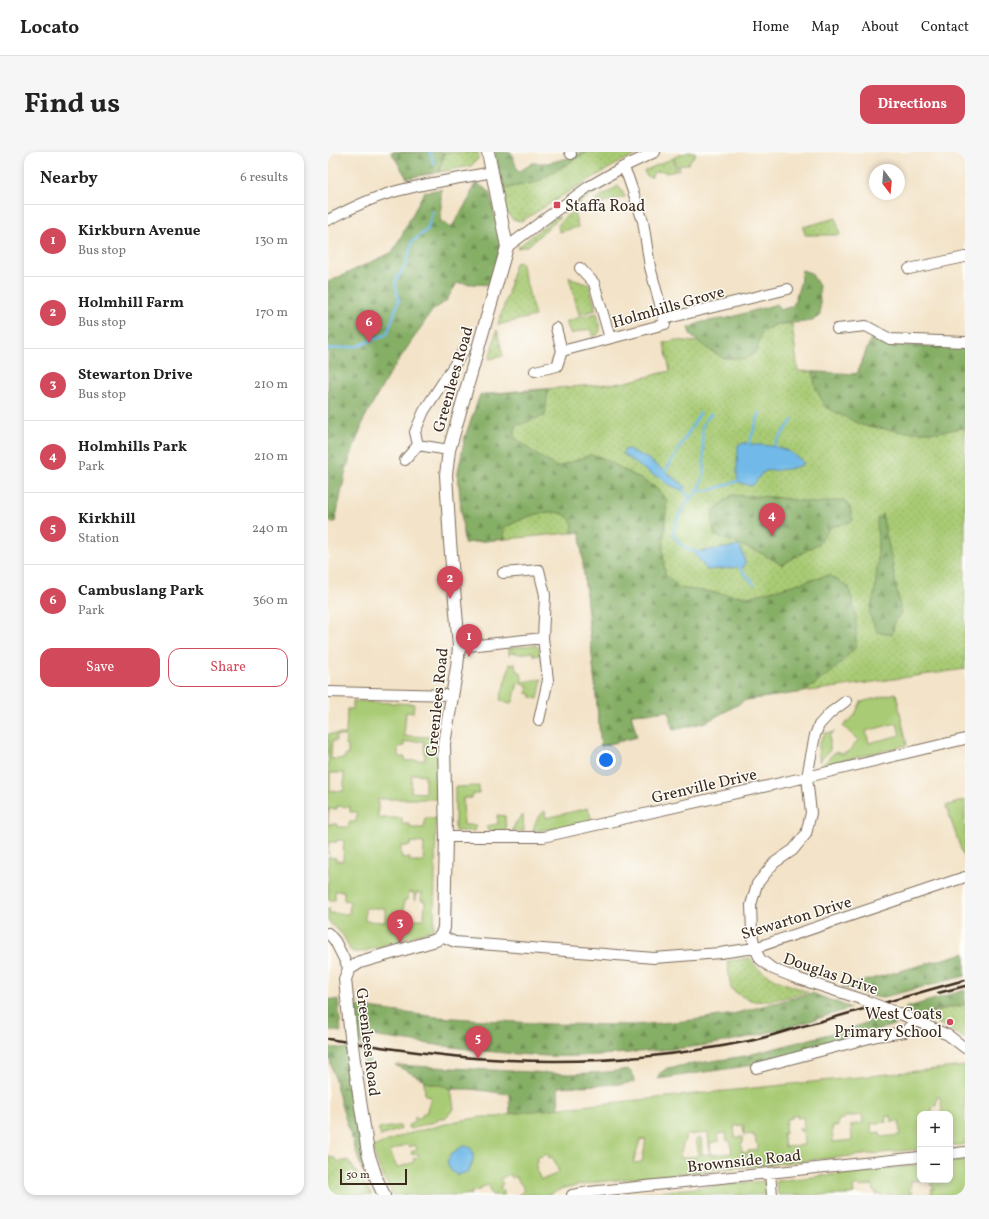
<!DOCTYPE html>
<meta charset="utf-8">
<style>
body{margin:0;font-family:Vollkorn,serif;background:#f6f6f6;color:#222}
.controls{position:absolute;right:12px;bottom:12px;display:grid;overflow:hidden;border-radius:8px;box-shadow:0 2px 6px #0003}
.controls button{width:36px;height:36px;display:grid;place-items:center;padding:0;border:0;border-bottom:1px solid #e0e0e0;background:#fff;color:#222;font:20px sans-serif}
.compass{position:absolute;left:541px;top:12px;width:36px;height:36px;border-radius:50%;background:#fff;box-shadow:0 2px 6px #0003;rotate:164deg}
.scale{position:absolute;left:12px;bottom:10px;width:67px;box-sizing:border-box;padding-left:4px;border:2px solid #3b2a1e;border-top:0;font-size:11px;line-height:14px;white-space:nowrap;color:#3b2a1e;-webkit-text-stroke:3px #fdfcf7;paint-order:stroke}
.you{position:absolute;left:278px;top:608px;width:14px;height:14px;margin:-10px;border:3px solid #fff;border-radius:50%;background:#1a73e8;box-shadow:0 0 0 6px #1a73e833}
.badge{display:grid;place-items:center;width:26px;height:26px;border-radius:50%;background:#d1495b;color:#fff;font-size:13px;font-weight:700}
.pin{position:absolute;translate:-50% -33px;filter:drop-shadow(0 1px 2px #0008)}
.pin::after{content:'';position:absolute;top:21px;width:14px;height:12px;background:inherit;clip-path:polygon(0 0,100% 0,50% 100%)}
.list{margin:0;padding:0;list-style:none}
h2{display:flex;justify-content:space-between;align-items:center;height:52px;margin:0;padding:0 16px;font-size:17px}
h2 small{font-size:13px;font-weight:400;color:#767676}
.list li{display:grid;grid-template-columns:26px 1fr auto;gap:12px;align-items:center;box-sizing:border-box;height:72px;padding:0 16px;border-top:1px solid #e0e0e0}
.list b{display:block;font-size:15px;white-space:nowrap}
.list p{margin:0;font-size:13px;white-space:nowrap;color:#767676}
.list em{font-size:13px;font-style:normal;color:#767676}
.actions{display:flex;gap:8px;padding:12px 16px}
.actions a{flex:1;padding:9px 0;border:1px solid #d1495b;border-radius:12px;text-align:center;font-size:14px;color:#d1495b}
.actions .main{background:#d1495b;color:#fff}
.map{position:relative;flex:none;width:637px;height:1043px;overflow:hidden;border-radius:12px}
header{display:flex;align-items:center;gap:24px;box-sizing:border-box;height:56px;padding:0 20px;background:#fff;border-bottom:1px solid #e0e0e0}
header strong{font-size:19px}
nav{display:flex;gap:22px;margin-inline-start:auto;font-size:14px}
.intro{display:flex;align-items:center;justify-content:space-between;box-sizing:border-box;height:96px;padding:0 24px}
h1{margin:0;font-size:28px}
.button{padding:10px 18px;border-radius:12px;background:#d1495b;color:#fff;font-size:14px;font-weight:700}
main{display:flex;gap:24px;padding:0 24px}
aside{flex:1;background:#fff;border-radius:12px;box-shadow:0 2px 6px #0003}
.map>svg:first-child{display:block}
.grass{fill:url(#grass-dots);stroke:#727a49}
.forest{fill:url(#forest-firs);stroke:#606c42}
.garden{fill:#a9cb74;stroke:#727a49;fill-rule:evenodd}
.water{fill:#70b9e8;stroke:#567283}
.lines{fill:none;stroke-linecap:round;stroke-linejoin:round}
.stream{stroke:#70b9e8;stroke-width:2.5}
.minor-casing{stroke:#7b6b5a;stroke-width:12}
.major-casing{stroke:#7b6b5a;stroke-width:14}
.minor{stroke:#fff;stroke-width:10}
.major{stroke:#fff;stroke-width:12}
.rail{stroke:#3b2a1e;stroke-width:2.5}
.minor-bridge-casing{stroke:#7b6b5a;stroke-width:12;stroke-linecap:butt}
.major-bridge-casing{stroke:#7b6b5a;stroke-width:14;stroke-linecap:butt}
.minor-bridge{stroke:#fff;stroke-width:10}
.major-bridge{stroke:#fff;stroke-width:12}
.poi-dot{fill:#d1495b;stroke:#fdfcf7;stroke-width:1.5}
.labels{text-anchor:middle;stroke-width:3;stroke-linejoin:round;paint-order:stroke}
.poi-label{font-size:16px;fill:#3b2a1e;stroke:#fdfcf7;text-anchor:start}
.street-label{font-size:16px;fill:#3b2a1e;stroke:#fdfcf7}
</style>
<header>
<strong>Locato</strong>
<nav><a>Home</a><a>Map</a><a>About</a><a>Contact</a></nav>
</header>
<div class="intro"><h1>Find us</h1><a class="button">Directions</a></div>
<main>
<aside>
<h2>Nearby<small>6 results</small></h2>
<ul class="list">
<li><span class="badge">1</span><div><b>Kirkburn Avenue</b><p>Bus stop</p></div><em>130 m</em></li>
<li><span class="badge">2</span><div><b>Holmhill Farm</b><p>Bus stop</p></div><em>170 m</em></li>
<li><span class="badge">3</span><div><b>Stewarton Drive</b><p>Bus stop</p></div><em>210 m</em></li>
<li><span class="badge">4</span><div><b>Holmhills Park</b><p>Park</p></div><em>210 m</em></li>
<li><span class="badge">5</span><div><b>Kirkhill</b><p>Station</p></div><em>240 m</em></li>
<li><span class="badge">6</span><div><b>Cambuslang Park</b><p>Park</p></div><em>360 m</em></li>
</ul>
<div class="actions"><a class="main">Save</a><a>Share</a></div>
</aside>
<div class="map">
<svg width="637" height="1043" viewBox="0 0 637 1043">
<defs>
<pattern id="grass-dots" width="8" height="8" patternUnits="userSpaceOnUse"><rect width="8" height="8" fill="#a9cb74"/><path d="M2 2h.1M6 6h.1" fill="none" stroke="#92ae64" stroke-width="1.8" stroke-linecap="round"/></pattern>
<pattern id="forest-firs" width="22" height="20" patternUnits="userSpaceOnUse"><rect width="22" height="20" fill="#86af66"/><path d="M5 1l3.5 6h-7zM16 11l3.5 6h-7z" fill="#6f8f53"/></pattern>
</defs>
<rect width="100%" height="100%" fill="#fdfcf7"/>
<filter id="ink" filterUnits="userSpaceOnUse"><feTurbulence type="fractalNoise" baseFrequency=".025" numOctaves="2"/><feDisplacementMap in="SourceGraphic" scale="8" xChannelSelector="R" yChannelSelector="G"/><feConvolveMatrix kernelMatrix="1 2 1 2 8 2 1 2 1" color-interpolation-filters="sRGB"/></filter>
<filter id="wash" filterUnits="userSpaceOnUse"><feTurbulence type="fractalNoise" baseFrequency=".012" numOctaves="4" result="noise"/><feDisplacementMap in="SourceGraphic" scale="16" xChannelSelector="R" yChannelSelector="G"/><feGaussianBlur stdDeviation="0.9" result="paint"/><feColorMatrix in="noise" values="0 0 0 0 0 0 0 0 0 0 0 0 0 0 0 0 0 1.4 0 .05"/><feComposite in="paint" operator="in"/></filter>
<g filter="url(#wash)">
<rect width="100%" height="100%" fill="#f3e3c8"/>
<path class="grass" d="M63 0H150L151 6 143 14 79 26Z
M259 0H316L292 10 242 39 194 69 185 68 178 60 174 37 209 30Z
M361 0H367V4L363 7 360 12 351 14 352 17 350 18 346 5Z
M345 6 348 19 338 21 335 19 325 21 324 25H321L318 23 316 19Z
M278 30H286L274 36 236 61 234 60 263 38Z
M290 34 294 39 297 45 271 52 267 48Z
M246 60 250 75 231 80 230 73 237 65Z
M228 65H232L200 94 189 96Z
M508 66 512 83H477L475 75Z
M193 110 207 164 170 173 180 141 187 111Z
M241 125C247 130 254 129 261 133L268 158 251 163Z
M269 161 272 173V179L269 183 264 184 262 177 242 182 238 169Z
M449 172H464L470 219 529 222 544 184 570 193 637 196V517L418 548 378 570 345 578 341 559 303 562 309 585 273 594 252 380 136 391 130 321 137 285 152 243 188 239 294 231 342 219 336 191 347 188 368 190 440 177Z
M169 178 175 204 161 207Z
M422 806C433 826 461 832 480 840 467 843 434 853 422 848 415 846 409 841 403 837L399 809Z
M637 851V887L620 876 593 864Z
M0 1005 6 1006 11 1010 20 1008 44 1043H0Z"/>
<path class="forest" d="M63 0H117L111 20 79 26Z
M167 0H183L190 20 205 11H219L241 6 252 0H259L209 30 174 37Z
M147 30 162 40 173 94 162 133 129 131 118 149 104 159 60 224 36 267 18 318 7 370H0V130L65 100 96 40 113 37V69L123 76 141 47Z
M474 118 483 121 491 134 492 150V164C476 174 466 169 450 172 445 173 438 178 433 181L429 199 417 207 396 206 378 196 363 184 360 176 374 170 400 166 449 152 452 158 465 154 472 132Z
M544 184 570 193 637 196V276L610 280H576L533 273 497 255 487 234 485 220 529 222Z
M220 237 217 264 212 265 188 274 186 285 209 303 229 315 262 303 273 305 327 335 339 348 335 399 337 422 352 436 420 445 501 423 521 435 528 465V495L505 519 476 540 418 548 378 570 345 578 341 559 303 562 309 585 273 594 252 380 244 381 245 372C243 369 241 366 239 364 220 353 193 368 175 376L177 387 136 391 130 321 137 285 152 243Z
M403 343 446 345 487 351 516 348 522 355 525 369 503 375 491 391 454 413 435 402 386 383 384 360Z
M554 362 564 409 573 462 567 468 564 483 549 480 541 462 547 439 550 404 549 367Z
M637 801V824L552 846 514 835Z
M637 838V852C632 856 627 854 621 855 616 856 613 858 608 858 595 866 589 865 577 856Z
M484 841 523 856C469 874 412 890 355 896 337 898 318 899 300 901 273 903 246 905 218 904 160 901 102 892 43 884L40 899 42 913 39 927 37 921 26 854 109 865 221 872 307 873 358 869 405 862Z
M0 847 10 848 13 880 0 878Z
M548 867 569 872 495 895 418 914 330 927 331 922 339 916 417 904 524 876Z
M0 895 21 897 39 1017 34 1018 14 956 2 908 0 907Z
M67 913 241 922 281 920 300 917 305 922 306 930 294 932 230 935 231 957 182 962 181 942 142 937H123L116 934 96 930V928Z"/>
<path class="garden" d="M205 493H208L211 496 212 503 206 504 205 500 191 502 184 500 181 503V496Z
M187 511 188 518 193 521 195 530 214 527 210 547 203 545V542L198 541 200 534 190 531 185 550 182 551 172 548 182 512Z
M568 541 579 593 493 614V613C499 610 502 603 508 600L515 602 521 599 530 588 515 574 528 562V560L533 550ZM569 571 572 583 541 591 538 579Z
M25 549 86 552 85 561 78 560 76 584 109 585V647H50V666H74V672H82V676H96L97 666H108L106 776 105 778 34 800H26L22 798 15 783 0 769V756H1V761L21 762 22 749 16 748V739H7V748H0V705L8 706V709H15L16 688H9V690H1L0 703V582H18L19 557H25ZM8 584H18L17 593H20V603H17L16 607H3L4 589H8ZM96 589 97 608 77 609V605H70V595L76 594V590ZM2 621H16V639H2ZM84 622 97 623V641L83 640ZM9 654 22 655V660H29L28 670H21V675H9V672H0L1 657H9ZM83 690 96 691 95 710H82V706L73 705V694H82ZM81 740 86 741V748H88V741H94L93 748 97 749 96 767H76V748H80ZM37 756H57V770L37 769Z
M507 579 502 584V598L491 610V591L497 581H503Z
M151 634V642H145L144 646H135L136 673H148V676L146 679H127V635Z
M637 648V709L618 654Z
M260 656 264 668 225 677 205 679C207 670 209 665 217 659L218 666Z
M169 663 177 664 178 680H162L160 679 158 674 170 672Z
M195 663 196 679H184L188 670Z
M637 914V992L622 994V962H613V959L614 958 612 945H609L608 954 604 955 605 962H592V997L270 1030 236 1036 219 1043H190L197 1038 187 1024 184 1026 182 1022 172 1027 175 1032 172 1034 177 1043H164L161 1033 154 1035V1037L143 1040 144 1043 141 1042 137 1043H65C58 1028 47 1012 45 995L76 983 129 969 154 965H170L182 962 234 956ZM469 963V966L475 965 476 976H471L472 979H475L476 993 457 995 455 981H458L457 972H459L458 967 464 966V964ZM534 963 535 971 523 973 524 988 505 990 504 975 510 974V968L516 967V965ZM563 964 564 970 571 969 572 983 553 985 552 980 544 981 543 972 558 970 557 965ZM415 973 416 983 425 982V984H427L428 991 430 993V995L428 996 429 998 420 999 419 1001 414 1000 413 991H415V985H407L406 974ZM380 981 382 1002 374 1003 373 986 368 987 371 1004 351 1006 358 983ZM398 981 399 989 402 988 404 1001 383 1003 382 991 391 989 390 982ZM318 987 314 1010 305 1011 312 988ZM80 992 81 995 87 993 89 997 83 1000 84 1003 90 1001 91 1005 85 1007 86 1010 69 1016 62 999ZM220 1002 221 1006 224 1005 226 1009H227L231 1021 213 1028 208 1017 209 1016 207 1011 210 1010 208 1006Z
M96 930 116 934 123 937 126 957 117 966H110L109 969 83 977 80 975 81 973 86 970 87 965 93 966 95 961H98L103 945 97 943Z
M69 974H72L73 977 53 984 50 977Z
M637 1008V1043H599L604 1042 603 1038 606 1037 605 1034H603L602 1028H622V1009Z
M592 1013V1028L583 1029V1036H581V1040L584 1039V1043H547H549V1040H546L545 1033 531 1035 530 1033 525 1035 526 1042H523V1043H450L448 1029Z
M436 1029 438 1043H298Z"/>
<path class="water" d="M416 291C442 295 455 291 476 311 470 316 459 317 451 318 447 319 442 318 438 319 430 322 430 331 423 334 420 333 414 332 411 330 407 327 410 299 410 293Z
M300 297 317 305 353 331 357 335 356 338H353L338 331 332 325C323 325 303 307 295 302L296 298Z
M411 394C415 400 417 407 417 414L415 415 379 418 367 402 369 400Z
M135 994 142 995C149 1004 144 1011 140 1020L129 1023 123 1019 119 1010 123 1002Z"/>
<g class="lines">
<path class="stream" d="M102 0 106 12
M0 197 30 194 59 182 71 148 67 130 78 112 84 90 100 77 104 59
M420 292 423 286 432 260
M447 294V291L465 268
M337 320 372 261
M356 338 362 347
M370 339 375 326 376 309 374 275 378 267 383 262
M369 400C357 398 351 392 345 382 349 362 355 354 370 339L383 338 410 329
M411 415 426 432"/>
</g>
</g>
<g filter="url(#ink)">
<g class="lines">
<defs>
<path id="minor" d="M242 0 243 2
M295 15 300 25 315 69 322 115 336 167
M0 68C20 58 40 47 62 41 95 31 130 27 164 20
M179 95 260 35 295 15 327 0
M252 116 266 131 282 186
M581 117 637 105
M228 176 234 199
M509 177 538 174 562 187 637 190
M207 219 229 214 234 199 337 172 336 167 460 137
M121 298 90 293 87 280 96 259 138 195
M77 308 90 293
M175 421 211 418 217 443 215 486 220 528 211 568
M131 495 215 486
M0 540 125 543
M518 549 502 561 491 573 487 583 479 625 483 661 478 682 465 698 446 711 429 732 423 753 424 781 427 796 432 807 445 817 468 826 536 848
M118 685H215L479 625 637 587
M0 781 7 789 21 817
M113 784 127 790 326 806 392 801 427 796 637 725
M570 861 620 883 637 896
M428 916 549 884 577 880 587 868
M622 1002 637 1000
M442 1021 444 1043
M244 1043 261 1040 592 1005"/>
<path id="major" d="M22 876 17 827 21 817 32 810 108 788 113 784 116 776 118 685 116 592 129 515 131 495 122 390 118 323 121 298 179 95 160 0
M26 909 40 1001 49 1028 56 1043"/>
</defs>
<use href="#minor" class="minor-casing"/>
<use href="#major" class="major-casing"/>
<use href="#minor" class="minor"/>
<use href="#major" class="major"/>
<path class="rail" d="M610 841 637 834
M0 887C60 896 120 906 181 908 261 912 342 905 421 889 437 886 452 881 468 876 525 861 580 843 637 828"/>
<defs>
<path id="minor-bridge" d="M536 848 570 861"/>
<path id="major-bridge" d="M22 876 26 909"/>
</defs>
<use href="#minor-bridge" class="minor-bridge-casing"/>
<use href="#major-bridge" class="major-bridge-casing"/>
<use href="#minor-bridge" class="minor-bridge"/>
<use href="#major-bridge" class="major-bridge"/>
</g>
</g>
<g class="poi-dot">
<rect x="225" y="49" width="8" height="8" rx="2"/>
<circle cx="622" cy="870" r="4"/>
</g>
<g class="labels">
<g class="poi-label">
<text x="237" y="59">Staffa Road</text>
<text x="614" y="867" text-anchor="end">West Coats<tspan x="614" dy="18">Primary School</tspan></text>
</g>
<g class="street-label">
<text transform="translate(340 154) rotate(-16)" y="6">Holmhills Grove</text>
<text transform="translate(124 227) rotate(-74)" y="6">Greenlees Road</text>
<text transform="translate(108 550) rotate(-84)" y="6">Greenlees Road</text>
<text transform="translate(376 633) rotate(-13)" y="6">Grenville Drive</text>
<text transform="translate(468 765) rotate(-17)" y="6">Stewarton Drive</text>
<text transform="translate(503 821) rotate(19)" y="6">Douglas Drive</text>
<text transform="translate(41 890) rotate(83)" y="6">Greenlees Road</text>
<text transform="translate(416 1008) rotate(-6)" y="6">Brownside Road</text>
</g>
</g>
</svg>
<div class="controls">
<button>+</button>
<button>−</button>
</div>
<svg class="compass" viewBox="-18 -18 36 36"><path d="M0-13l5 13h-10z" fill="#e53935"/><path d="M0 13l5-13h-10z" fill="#767676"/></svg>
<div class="scale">50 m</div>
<div class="you"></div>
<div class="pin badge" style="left:141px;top:505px">1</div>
<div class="pin badge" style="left:122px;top:447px">2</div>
<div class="pin badge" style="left:72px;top:791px">3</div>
<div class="pin badge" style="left:444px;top:384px">4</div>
<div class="pin badge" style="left:150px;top:907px">5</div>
<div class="pin badge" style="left:41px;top:191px">6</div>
</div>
</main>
